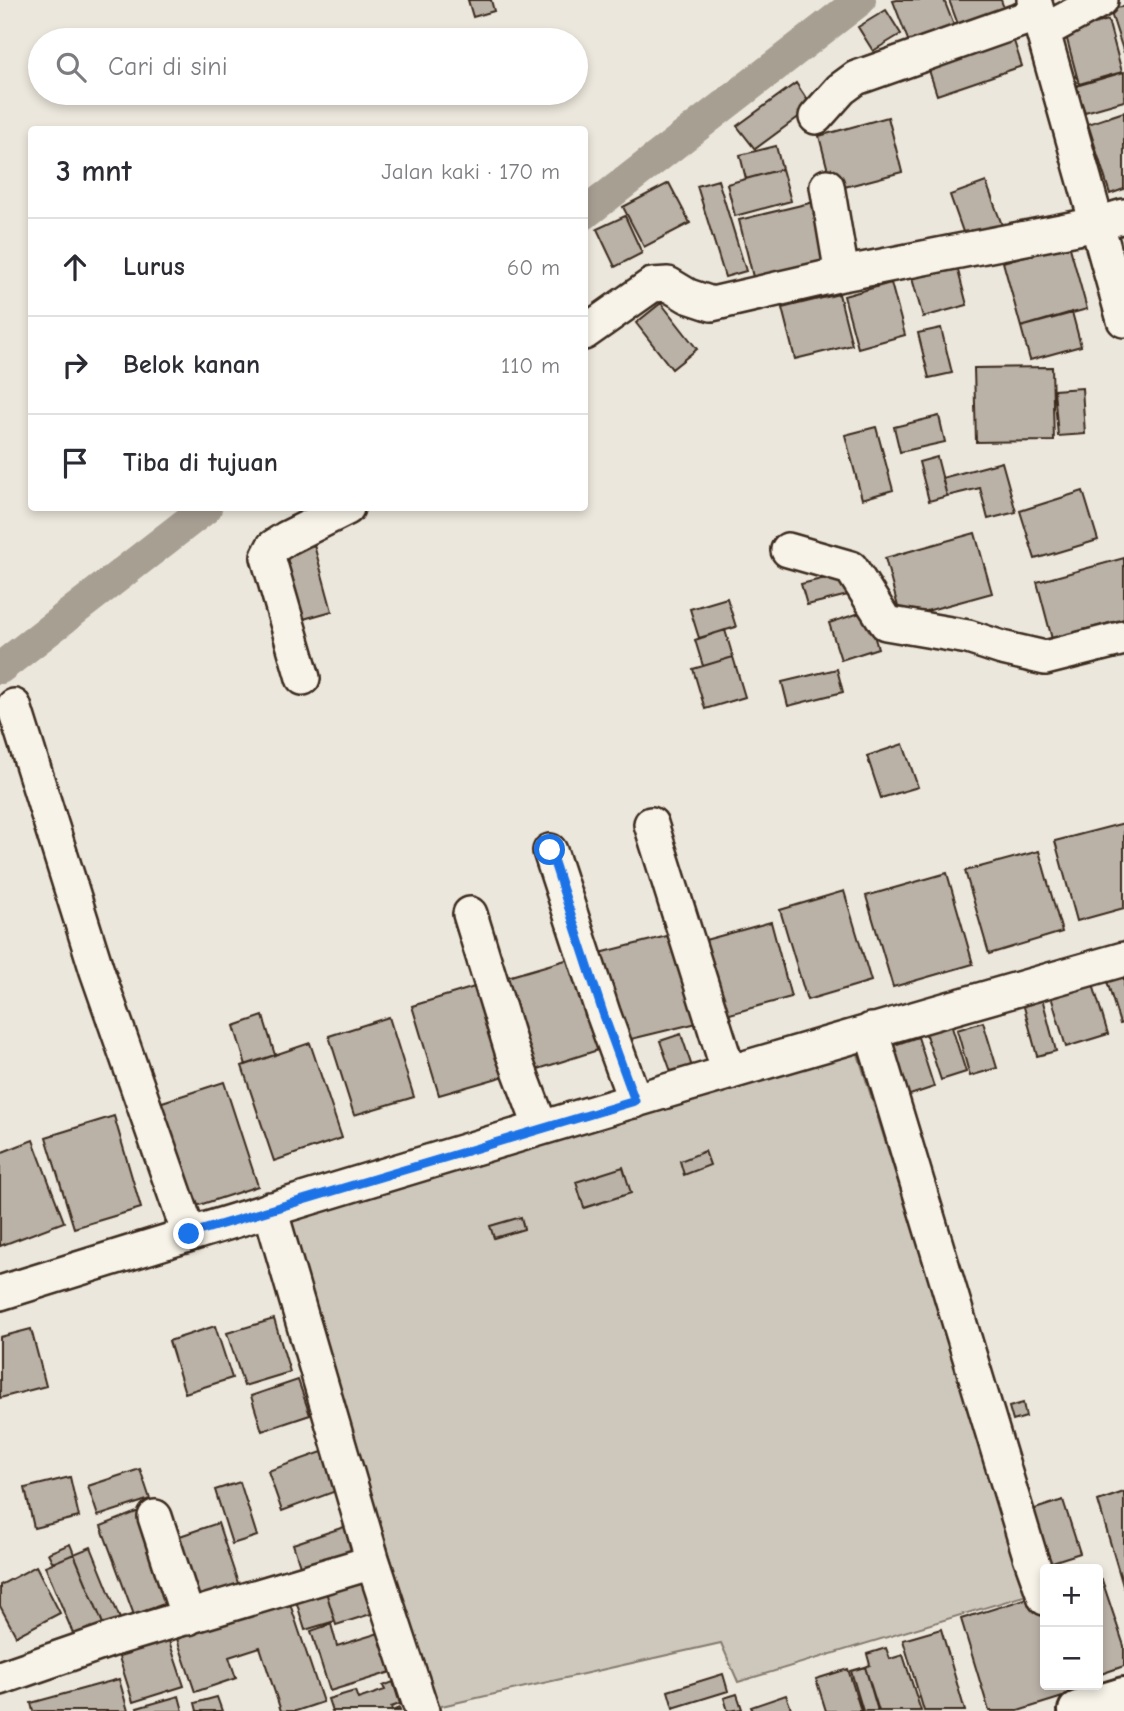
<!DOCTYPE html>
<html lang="id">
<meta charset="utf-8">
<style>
body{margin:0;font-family:"Comic Neue",sans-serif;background:#f2f2f3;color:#2b2b33}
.controls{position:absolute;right:21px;bottom:21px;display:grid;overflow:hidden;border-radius:7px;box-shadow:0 4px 10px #0003}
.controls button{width:63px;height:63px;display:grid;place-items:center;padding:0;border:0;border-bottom:2px solid #e1e1e2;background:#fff;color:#2b2b33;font:35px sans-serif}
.stop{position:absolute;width:21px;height:21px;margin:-16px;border:5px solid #1a73e8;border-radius:50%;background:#fff}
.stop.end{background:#1a73e8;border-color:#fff;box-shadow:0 2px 7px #0008}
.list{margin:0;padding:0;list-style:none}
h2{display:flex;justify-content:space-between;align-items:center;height:91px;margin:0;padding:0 28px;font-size:30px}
h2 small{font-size:23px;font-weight:400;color:#7c7c81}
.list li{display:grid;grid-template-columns:46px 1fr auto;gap:21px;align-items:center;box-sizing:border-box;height:98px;padding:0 28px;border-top:2px solid #e1e1e2}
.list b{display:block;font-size:26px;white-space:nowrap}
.list em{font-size:23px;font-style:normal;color:#7c7c81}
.icon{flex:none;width:38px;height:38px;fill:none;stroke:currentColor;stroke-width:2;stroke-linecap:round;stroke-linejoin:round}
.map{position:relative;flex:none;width:1124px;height:1711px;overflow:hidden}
.search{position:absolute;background:#fff;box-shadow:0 4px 10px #0003;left:28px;top:28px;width:560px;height:77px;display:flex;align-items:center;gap:18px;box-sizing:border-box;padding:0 24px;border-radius:38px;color:#7c7c81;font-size:26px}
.panel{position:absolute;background:#fff;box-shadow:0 4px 10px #0003;left:28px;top:126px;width:560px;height:385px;border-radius:7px}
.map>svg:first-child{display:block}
.green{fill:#cec8bc;stroke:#84796d;stroke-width:2}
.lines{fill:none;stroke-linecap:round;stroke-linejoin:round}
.canal{stroke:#a89f93;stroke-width:32}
.building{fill:#bab2a7;stroke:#3b2a1e;stroke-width:2}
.minor-casing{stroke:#3b2a1e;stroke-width:38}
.major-casing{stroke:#3b2a1e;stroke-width:44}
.minor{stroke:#f7f3e8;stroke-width:33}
.major{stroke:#f7f3e8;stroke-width:38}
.route{stroke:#1a73e8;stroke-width:9}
</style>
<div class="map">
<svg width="1124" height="1711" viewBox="0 0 1124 1711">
<rect width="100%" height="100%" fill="#ece7dc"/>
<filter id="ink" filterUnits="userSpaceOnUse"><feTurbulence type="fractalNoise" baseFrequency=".0143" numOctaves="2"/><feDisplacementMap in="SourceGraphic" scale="14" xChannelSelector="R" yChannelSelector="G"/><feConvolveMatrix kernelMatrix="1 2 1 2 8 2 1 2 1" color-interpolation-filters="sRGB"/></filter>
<g filter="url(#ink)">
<path class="green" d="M857 1051 1027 1595 738 1682 721 1643 437 1707 285 1218Z"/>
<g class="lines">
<path class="canal" d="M584 214 860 0
M0 668 206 508"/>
</g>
<path class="building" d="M468 0H491L494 11 473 17Z
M897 0H944L958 36 913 53 893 1Z
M949 0H1001L1005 11 959 27Z
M1124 6V53L1110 10Z
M886 10 901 34 873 51 858 27Z
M1108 20 1122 72 1079 84 1065 32Z
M1012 35 1022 66 937 95 927 64Z
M1124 72V101L1085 112 1076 86Z
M796 83 812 107 755 149 737 126Z
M1124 112V189L1110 194 1088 124Z
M888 117 902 172 833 190 819 136Z
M776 146 782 169 746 179 740 155Z
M782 169 791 201 735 216 727 184Z
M718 180 746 271 725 277 697 186Z
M986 182 1005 233 968 246 950 195Z
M669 183 690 223 644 247 623 207Z
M814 202 828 263 754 281 739 220Z
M625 216 642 253 615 267 597 229Z
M1069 244 1087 309 1021 327 1003 262Z
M956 263 967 305 923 317 911 275Z
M891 283 905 335 858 348 844 296Z
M839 294 852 345 795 359 782 308Z
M661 303 697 349 672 369 636 323Z
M1072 312 1081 346 1030 360 1021 327Z
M941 328 952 373 929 378 918 333Z
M1052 367 1054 441 976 442 974 368Z
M1082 388 1085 434 1058 436 1054 390Z
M939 416 945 442 900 452 894 427Z
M876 427 893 490 862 499 845 435Z
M937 457 947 496 929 501 919 462Z
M1002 462 1016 512 988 519 980 488 947 496 942 478Z
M1083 491 1098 540 1035 559 1020 511Z
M975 533 992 593 901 618 885 558Z
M314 545 332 611 293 622 274 556Z
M1124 558V619L1052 639 1037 582Z
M846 573 852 594 807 605 801 584Z
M727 598 736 627 699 638 690 609Z
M866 611 878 648 841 660 829 623Z
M725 630 733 657 703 666 695 640Z
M733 657 745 697 705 709 693 669Z
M837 669 843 692 788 706 782 682Z
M903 744 918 787 881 798 867 756Z
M1124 823V908L1077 921 1055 841Z
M1039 851 1062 932 989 954 965 871Z
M947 873 973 964 893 987 866 896Z
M844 891 871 981 807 1000 780 910Z
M771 922 791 997 719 1017 698 942Z
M675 934 697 1023 623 1041 600 953Z
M576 957 604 1048 526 1073 497 980Z
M1124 976V1023L1120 1024 1107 981Z
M1092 981 1108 1034 1066 1047 1050 993Z
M481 985 508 1075 439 1095 412 1006Z
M1042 998 1056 1051 1037 1056 1023 1003Z
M263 1016 275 1055 246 1065 234 1026Z
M389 1017 414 1097 354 1115 329 1036Z
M983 1022 997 1068 970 1076 957 1030Z
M951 1024 966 1072 941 1080 925 1032Z
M681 1034 694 1073 674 1080 660 1041Z
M918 1037 934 1087 907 1096 891 1046Z
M310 1043 342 1138 274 1161 242 1066Z
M224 1082 258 1186 184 1210 150 1106Z
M114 1116 141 1208 74 1228 46 1137Z
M33 1140 64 1222 0 1246V1153Z
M705 1151 710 1165 684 1175 680 1161Z
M623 1167 631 1193 584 1208 576 1182Z
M521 1217 524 1229 494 1238 490 1226Z
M274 1319 290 1372 244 1386 227 1333Z
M215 1326 232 1378 185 1393 169 1341Z
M31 1329 46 1386 0 1398V1337Z
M298 1380 310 1415 262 1431 251 1396Z
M1023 1403 1026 1417 1013 1421 1009 1407Z
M322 1452 336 1491 282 1511 268 1471Z
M140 1469 150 1499 98 1516 88 1486Z
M70 1477 79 1517 34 1528 25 1488Z
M240 1482 257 1536 232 1544 215 1490Z
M1124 1492V1589L1098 1501Z
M1063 1500 1080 1553 1049 1563 1032 1510Z
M139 1511 172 1601 134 1615 101 1526Z
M218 1523 239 1586 195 1601 174 1538Z
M350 1525 360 1556 303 1575 293 1544Z
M70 1544 74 1554 53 1563 48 1553Z
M91 1547 122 1624 106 1631 74 1554Z
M74 1554 106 1631 77 1643 45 1566Z
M36 1566 60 1613 16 1636 0 1606V1585Z
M362 1570 374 1613 336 1625 323 1582Z
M1102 1580 1124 1646V1666L1098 1675V1581Z
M323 1582 335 1621 305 1630 293 1591Z
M1038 1595 1045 1618V1685H1066L1069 1695 1018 1711H989L961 1619Z
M289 1601 323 1702 296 1711H281L260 1647 229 1657 236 1678 195 1692 177 1639Z
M331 1624 337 1646 379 1633 391 1672 330 1691 311 1631Z
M941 1629 965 1711H924L903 1640Z
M167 1635 184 1686 133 1702 117 1651Z
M886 1648 890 1659 903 1655 921 1711H879L865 1667 870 1665 867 1654Z
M865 1667 878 1711H863L851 1671Z
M848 1669 861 1711H826L816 1679Z
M723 1674 728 1691 673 1708 668 1691Z
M119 1679 128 1711H33L31 1703Z
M393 1682 400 1704 391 1707 392 1711 399 1708 400 1711H332L328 1699 355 1691 358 1699 385 1690 383 1686Z
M737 1694 742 1709 728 1711 724 1698Z
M786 1695 792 1711H753L751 1707Z
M179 1696 183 1711H138L137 1708Z
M217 1697 222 1711H197L195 1703Z"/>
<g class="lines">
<defs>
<path id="minor" d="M1034 0 1124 320
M1044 31 1101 0
M816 117 841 89 856 78 1038 14
M827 186 842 274
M584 333 652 285 668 284 688 296 712 304 842 274 1097 224 1124 216
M788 550 851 568 886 623 968 637 1002 648 1045 658 1124 638
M303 678 268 557 273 547 287 538 347 508
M14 706 97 971 189 1234
M651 824 729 1073
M550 851 603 1013 635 1101
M470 914 512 1051 541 1128
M871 1030 1030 1556 1045 1598
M270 1209 373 1562 422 1711
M0 1293C373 1177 748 1065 1124 959
M155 1517 188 1618
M0 1678 110 1640 373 1562"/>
<path id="major" d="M1078 1711 1124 1697"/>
</defs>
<use href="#minor" class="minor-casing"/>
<use href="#major" class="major-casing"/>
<use href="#minor" class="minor"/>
<use href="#major" class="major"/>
</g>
</g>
<g class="lines" filter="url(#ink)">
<path class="route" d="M189 1234 635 1101 603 1013 550 850"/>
</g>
</svg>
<div class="controls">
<button>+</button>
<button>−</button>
</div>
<div class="stop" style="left:550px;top:850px"></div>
<div class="stop end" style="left:189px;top:1234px"></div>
<div class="search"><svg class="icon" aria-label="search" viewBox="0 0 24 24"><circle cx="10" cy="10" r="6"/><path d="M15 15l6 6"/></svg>Cari di sini</div>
<section class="panel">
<h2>3 mnt<small>Jalan kaki · 170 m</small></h2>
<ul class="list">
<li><svg class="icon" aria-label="ahead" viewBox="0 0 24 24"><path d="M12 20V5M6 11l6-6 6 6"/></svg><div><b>Lurus</b></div><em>60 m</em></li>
<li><svg class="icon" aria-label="right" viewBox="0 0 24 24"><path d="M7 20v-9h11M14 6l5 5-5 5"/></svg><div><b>Belok kanan</b></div><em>110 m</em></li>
<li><svg class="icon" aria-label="arrive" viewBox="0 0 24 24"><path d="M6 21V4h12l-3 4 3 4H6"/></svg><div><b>Tiba di tujuan</b></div></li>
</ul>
</section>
</div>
